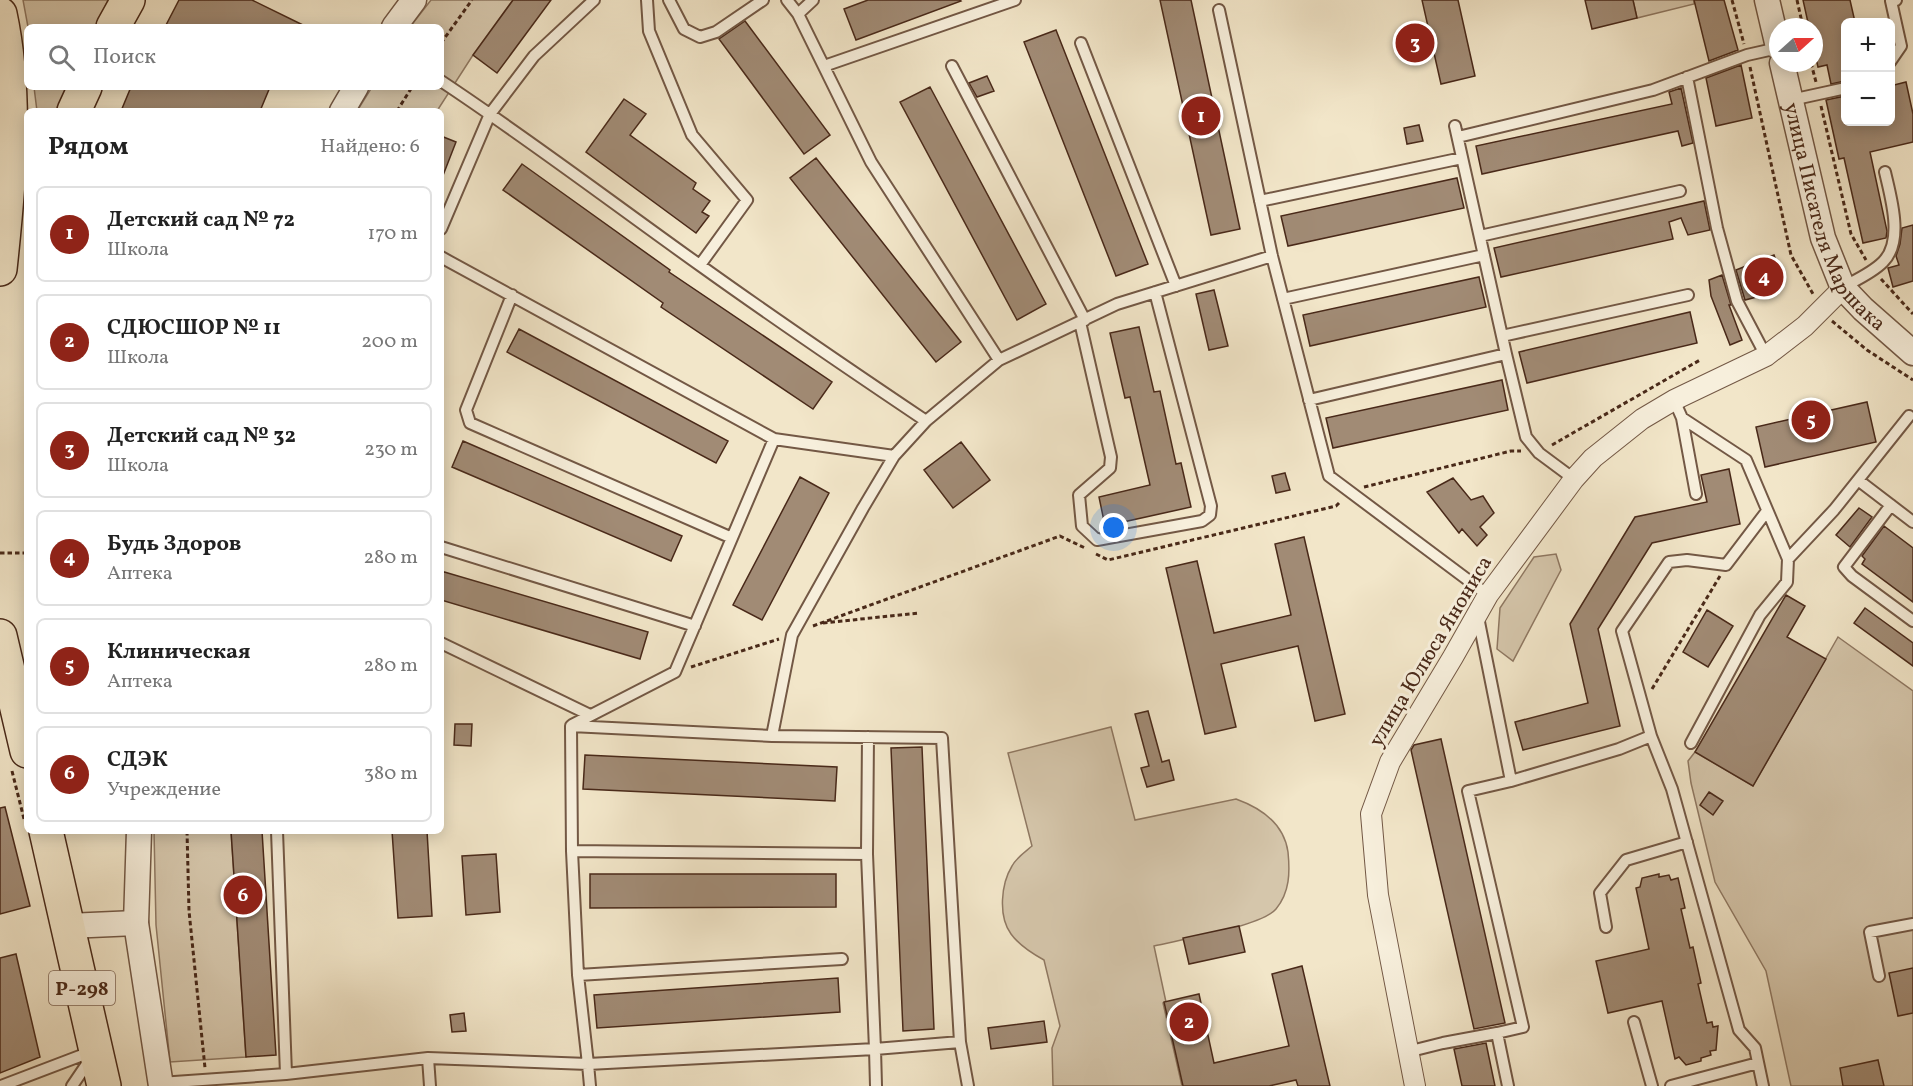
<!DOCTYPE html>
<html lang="ru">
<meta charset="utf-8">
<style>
body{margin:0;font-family:Vollkorn,serif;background:#f6f6f6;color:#222}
.controls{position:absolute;right:18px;top:18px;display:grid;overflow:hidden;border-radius:9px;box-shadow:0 3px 15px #0003}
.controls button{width:54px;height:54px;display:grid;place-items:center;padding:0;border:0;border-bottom:2px solid #e0e0e0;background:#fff;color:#222;font:30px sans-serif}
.compass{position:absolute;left:1769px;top:18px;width:54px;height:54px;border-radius:50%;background:#fff;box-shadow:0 3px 15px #0003;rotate:69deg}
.you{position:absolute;left:1114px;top:528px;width:21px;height:21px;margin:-15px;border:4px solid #fff;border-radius:50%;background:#1a73e8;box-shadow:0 0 0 9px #1a73e833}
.badge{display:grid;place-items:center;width:39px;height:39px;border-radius:50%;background:#8f2418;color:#fff;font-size:20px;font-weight:700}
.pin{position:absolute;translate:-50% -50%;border:3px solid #fff;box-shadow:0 2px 6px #0006}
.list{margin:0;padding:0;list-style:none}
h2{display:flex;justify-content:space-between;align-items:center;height:78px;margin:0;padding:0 24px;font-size:26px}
h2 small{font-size:20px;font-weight:400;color:#767676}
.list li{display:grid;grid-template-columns:39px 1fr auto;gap:18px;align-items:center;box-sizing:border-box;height:96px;margin:0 12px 12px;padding:0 12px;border:2px solid #e0e0e0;border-radius:9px}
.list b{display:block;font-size:22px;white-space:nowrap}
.list p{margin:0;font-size:20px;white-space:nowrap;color:#767676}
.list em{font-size:20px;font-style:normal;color:#767676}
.icon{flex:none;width:33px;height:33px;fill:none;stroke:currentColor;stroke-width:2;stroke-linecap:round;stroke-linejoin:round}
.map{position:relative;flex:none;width:1913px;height:1086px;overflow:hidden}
.search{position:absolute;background:#fff;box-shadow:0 3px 15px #0003;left:24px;top:24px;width:420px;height:66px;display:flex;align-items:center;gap:15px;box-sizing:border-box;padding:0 21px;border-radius:9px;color:#767676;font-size:22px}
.panel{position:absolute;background:#fff;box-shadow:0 3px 15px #0003;left:24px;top:108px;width:420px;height:726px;border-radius:9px}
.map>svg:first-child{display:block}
.green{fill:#d5c6ab;stroke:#8f7862;stroke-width:1.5}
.building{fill:#a18b75;stroke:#492919;stroke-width:1.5}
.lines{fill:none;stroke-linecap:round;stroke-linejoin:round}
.service-casing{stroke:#735845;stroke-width:14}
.minor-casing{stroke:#735845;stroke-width:22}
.tertiary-casing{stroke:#735845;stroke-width:27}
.trunk-casing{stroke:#492919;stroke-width:36}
.path{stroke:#492919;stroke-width:3;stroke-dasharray:4.5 3;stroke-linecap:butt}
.service{stroke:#f7efdc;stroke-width:10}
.minor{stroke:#f7efdc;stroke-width:20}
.tertiary{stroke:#f7efdc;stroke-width:24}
.trunk{stroke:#f2e6c9;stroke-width:33}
.labels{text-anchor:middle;stroke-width:6;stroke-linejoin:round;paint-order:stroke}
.shield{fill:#f7efdc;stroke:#7d6454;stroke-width:1.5}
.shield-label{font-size:20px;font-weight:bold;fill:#492919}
.street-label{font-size:21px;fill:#492919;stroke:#f7efdc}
</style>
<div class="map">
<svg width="1913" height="1086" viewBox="0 0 1913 1086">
<rect width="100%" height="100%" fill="#f2e6c9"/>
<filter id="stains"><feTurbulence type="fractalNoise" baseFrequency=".00333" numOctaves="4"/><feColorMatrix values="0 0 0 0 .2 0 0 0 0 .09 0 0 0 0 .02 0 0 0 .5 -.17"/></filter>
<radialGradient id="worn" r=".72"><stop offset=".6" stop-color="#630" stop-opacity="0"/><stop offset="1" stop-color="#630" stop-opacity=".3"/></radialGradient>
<path class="green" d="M23 0H108L96 27H28Z
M431 0H513L473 55 437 111H357L372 87H441V27H410Z
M1633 0H1694V4L1637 18Z
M34 87H73L64 111H37Z
M1556 554 1561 570 1513 661 1497 649 1500 608 1534 557Z
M1838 637 1913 691V1086H1791L1766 971 1715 882 1691 783 1688 761 1695 752 1753 786Z
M1111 727 1135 820 1236 799C1261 808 1284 824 1288 852 1290 872 1290 892 1276 909 1262 926 1179 940 1154 946L1166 1002 1163 1003 1182 1086H1053L1052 1048 1060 1026 1044 960C1033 954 1019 945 1011 934 998 916 1001 884 1012 866 1016 858 1025 852 1032 846L1008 753Z
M154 831H231L246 1057 170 1062 156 925Z"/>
<path class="building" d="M179 0H252L307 27H165Z
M513 0H551L497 73 473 55Z
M868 0H960L961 1 856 40 844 9Z
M1160 0H1191L1240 229 1211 235Z
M1422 0H1458L1475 76 1441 84Z
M1585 0H1633L1637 18 1592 29Z
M1694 0H1724L1738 50 1709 61Z
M1803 0H1850L1855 22H1845V81L1831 84 1827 65 1818 67 1814 50V27H1809Z
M745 21 830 135 804 154 719 39Z
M1056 30 1148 264 1116 276 1024 42Z
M1741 65 1752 118 1716 126 1706 78Z
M987 76 994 91 977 97 969 83Z
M1906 82 1913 114V142L1870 152 1887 231 1886 238 1863 243 1844 158 1839 159 1826 100 1845 96V122H1890V86Z
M131 87H270L260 111H121Z
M930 87 1046 304 1017 320 900 102Z
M1681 88 1693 143 1682 146 1678 131 1482 174 1476 146 1672 104 1669 92Z
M624 99 646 114 630 135 696 183 693 189 710 201 702 212 709 216 696 233 586 152Z
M1419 125 1423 141 1407 144 1404 128Z
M441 136 456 142 442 178H441Z
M816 158 961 342 936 362 790 178Z
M522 164 670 270 669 272 832 382 813 409 661 307 663 303 503 190Z
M1457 178 1464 208 1288 246 1281 216Z
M1704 201 1710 230 1688 235 1681 218 1669 222 1673 239 1501 277 1494 248Z
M1913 225V281L1893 287 1888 268 1899 265 1896 256 1900 244 1902 228Z
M1774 255 1778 266 1773 282 1764 295 1745 300 1736 270Z
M1722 275 1731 305H1729L1742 340 1730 345 1711 296 1709 280Z
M1479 277 1486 307 1310 346 1303 315Z
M1214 290 1228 346 1209 350 1196 294Z
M1690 312 1697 343 1527 383 1519 352Z
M1139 327 1154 392 1160 391 1176 464 1181 463 1191 507 1105 526 1099 497 1150 485 1130 397 1125 398 1110 333Z
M519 329 728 441 716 463 507 352Z
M1502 380 1508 410 1333 448 1326 418Z
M1867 402 1876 442 1765 467 1756 427Z
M463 441 682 536 671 561 452 467Z
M961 442 990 480 953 508 924 470Z
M1729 469 1740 524 1652 543 1598 629 1620 726 1523 750 1515 722 1588 703 1570 624 1635 517 1707 502 1701 475Z
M1285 473 1290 490 1276 493 1272 476Z
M800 477 829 493 762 620 733 605Z
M1453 478 1471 500 1483 496 1494 513 1480 527 1487 535 1477 546 1462 529 1459 533 1427 492Z
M1859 508 1872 517 1850 547 1836 535Z
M1884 526 1913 548V602L1862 564 1865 559 1862 556Z
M1304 537 1345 714 1315 721 1298 646 1221 664 1236 727 1205 734 1166 568 1197 561 1214 633 1291 615 1275 544Z
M441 571 648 632 640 659 441 600Z
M1786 595 1805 606 1787 637 1826 659 1753 786 1695 752Z
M1865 608 1913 643V666L1854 623Z
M1707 610 1733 626 1708 667 1683 652Z
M1148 711 1162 762 1169 760 1174 780 1147 787 1141 768 1149 766 1135 714Z
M455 724H472L471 746 454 745Z
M1441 739 1505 1023 1474 1029 1411 750 1414 745Z
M922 747 934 1029 903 1031 891 748Z
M585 755 837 767 835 801 583 789Z
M1709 792 1723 801 1713 815 1700 805Z
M5 807 30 906 0 914V808Z
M231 831H262L276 1055 246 1057Z
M392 831H427L432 916 398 918Z
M496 854 500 912 466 915 462 856Z
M590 874H836V907L590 908Z
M1659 874V877L1669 875 1671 880 1678 878 1685 908 1681 909 1690 948 1693 947 1701 983 1698 984 1707 1023 1712 1022 1713 1027 1718 1026 1716 1050 1710 1051 1711 1055 1701 1058V1061L1686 1065 1679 1057 1675 1059 1662 1001 1608 1013 1596 961 1649 949 1636 888 1640 887 1642 878Z
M1239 926 1245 952 1189 964 1183 938Z
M16 954 40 1057 0 1073V958Z
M1302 966 1330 1086H1298L1296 1080 1269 1086H1183L1164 1002 1199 994 1214 1063 1289 1046 1272 974Z
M1913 968V1013L1898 1016 1889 973Z
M838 978 840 1012 597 1028 594 995Z
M464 1013 466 1031 452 1032 450 1015Z
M1044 1021 1047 1042 991 1049 988 1028Z
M1486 1043 1495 1086H1462L1454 1049Z
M1878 1060 1884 1086H1843L1840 1068Z"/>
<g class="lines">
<defs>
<path id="service" d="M647 0 649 31 692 135 747 200 700 265
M669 0 684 29 700 37 716 32 763 0
M1219 10 1272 256 1329 476 1488 595
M798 14 813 0
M1081 43 1176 286
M1890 62 1901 46 1891 1 1896 0
M824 66 1015 0
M952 66 1085 320
M1687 77 1717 228 1737 301 1766 356
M441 81C530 140 614 204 701 266 775 319 850 370 926 421
M1791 100 1846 88
M1455 126 1506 354 1526 437 1539 453 1574 479
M1458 137 1653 90 1747 55 1778 48
M1260 201 1462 158
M441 229 490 114 534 56 594 0
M1480 236 1680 191
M441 257 774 439 894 456
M1843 287C1856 280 1872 273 1883 262 1904 241 1891 198 1885 172
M512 295 466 410 470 423 732 538
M1283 299 1484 255
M1080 322 1111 457 1110 468 1079 495 1082 526 1097 540 1202 521 1210 515 1211 506 1155 292
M1502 336 1688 295
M999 360 1117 304 1272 256
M1309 400 1506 354
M1674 400 1682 418 1746 460 1788 559 1834 510 1909 416
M1682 418 1696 494
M1858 480 1913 522
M1891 505 1844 567 1852 576 1913 621
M441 547 695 626
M1478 617 1511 781 1468 791 1523 1027 1497 1033 1508 1086
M441 643 590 715
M572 725 675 672 774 439
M571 726 572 851 867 854 875 1049 960 1042 942 738 772 736
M571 726 772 736 792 635 863 508 894 456 926 421 999 360 871 162 798 14 787 0
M1691 743 1760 615 1787 582 1788 559
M1511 781 1619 749 1651 736
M277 831 286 1074
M572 851 578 975 842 959
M867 854 868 737
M1606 927 1600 893 1626 860 1687 842
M578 975 588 1064 875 1049 876 1086
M1879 976 1870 932 1913 924
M1634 1022 1652 1086
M960 1042 968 1086
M1407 1052 1443 1043 1497 1033
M428 1058 588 1064 590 1086
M160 1083 286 1074 428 1058 430 1086
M1 1086 93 1051
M72 1086 91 1058
M1671 1086 1758 1063
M1763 1086 1755 1048 1739 1030 1672 789 1651 736 1622 631 1669 562 1687 560 1726 565 1767 511"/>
<path id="minor" d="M1415 1086 1378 895 1371 814 1390 762 1453 657 1488 595 1574 479 1593 458 1642 419 1674 400 1766 356 1805 326 1843 288"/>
<g id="tertiary">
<path d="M1767 0 1778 47"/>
<path d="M394 27 414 0"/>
<path id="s1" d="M1782 63 1823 238 1843 288 1863 309 1913 353"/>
<path d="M342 111 356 87"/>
<path d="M139 831 136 923 161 1086"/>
<path d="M68 926 136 923"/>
</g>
<path id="trunk" d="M0 14C18 98 9 185 0 269
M113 27 128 0
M74 111 85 87
M0 636 27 751
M46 831 104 1086"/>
</defs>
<use href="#service" class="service-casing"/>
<use href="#minor" class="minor-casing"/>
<use href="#tertiary" class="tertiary-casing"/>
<use href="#trunk" class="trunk-casing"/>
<path class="path" d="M1732 0 1744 44
M1797 0 1803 27
M441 43 472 0
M1811 63 1816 82
M1750 67 1791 255 1813 294
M1821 106 1851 234 1866 260
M397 111 412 87
M1881 279 1913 314
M1832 321 1867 350 1913 380
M1552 445 1700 360
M1364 487 1511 451H1521
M0 553H27
M1096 554 1108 560 1336 506 1341 501
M823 623 919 613
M813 626 1060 536 1085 548
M691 667 779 639
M1652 689 1720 576
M12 771 24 819
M187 831 189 911 205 1068"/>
<use href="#service" class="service"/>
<use href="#minor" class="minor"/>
<use href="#tertiary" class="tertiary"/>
<use href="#trunk" class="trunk"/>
</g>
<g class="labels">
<rect class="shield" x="49" y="971" width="66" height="34" rx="4.5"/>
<g class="shield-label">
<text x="82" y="995">Р-298</text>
</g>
<g class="street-label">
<text dy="7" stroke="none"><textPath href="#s1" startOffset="165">улица Писателя Маршака</textPath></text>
<text transform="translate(1430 651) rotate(-59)" y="7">улица Юлюса Янониса</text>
</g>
</g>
<rect width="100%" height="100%" filter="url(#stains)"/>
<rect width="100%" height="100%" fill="url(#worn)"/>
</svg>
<div class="controls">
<button>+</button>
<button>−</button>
</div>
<svg class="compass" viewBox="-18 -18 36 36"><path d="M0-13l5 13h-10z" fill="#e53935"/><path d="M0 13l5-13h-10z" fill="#767676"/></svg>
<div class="you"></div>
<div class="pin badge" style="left:1201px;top:116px">1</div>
<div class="pin badge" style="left:1189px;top:1022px">2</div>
<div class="pin badge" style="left:1415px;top:43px">3</div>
<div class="pin badge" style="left:1764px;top:277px">4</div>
<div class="pin badge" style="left:1811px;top:420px">5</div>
<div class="pin badge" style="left:243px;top:895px">6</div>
<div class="search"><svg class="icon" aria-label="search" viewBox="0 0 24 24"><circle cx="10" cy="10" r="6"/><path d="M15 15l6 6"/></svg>Поиск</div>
<section class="panel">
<h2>Рядом<small>Найдено: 6</small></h2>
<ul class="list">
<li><span class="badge">1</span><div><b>Детский сад № 72</b><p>Школа</p></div><em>170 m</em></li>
<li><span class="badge">2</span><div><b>СДЮСШОР № 11</b><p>Школа</p></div><em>200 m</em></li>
<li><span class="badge">3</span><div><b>Детский сад № 32</b><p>Школа</p></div><em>230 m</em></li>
<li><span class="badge">4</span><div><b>Будь Здоров</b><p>Аптека</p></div><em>280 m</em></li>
<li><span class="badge">5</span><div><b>Клиническая</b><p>Аптека</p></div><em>280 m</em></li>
<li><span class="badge">6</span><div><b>СДЭК</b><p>Учреждение</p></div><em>380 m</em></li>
</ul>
</section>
</div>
